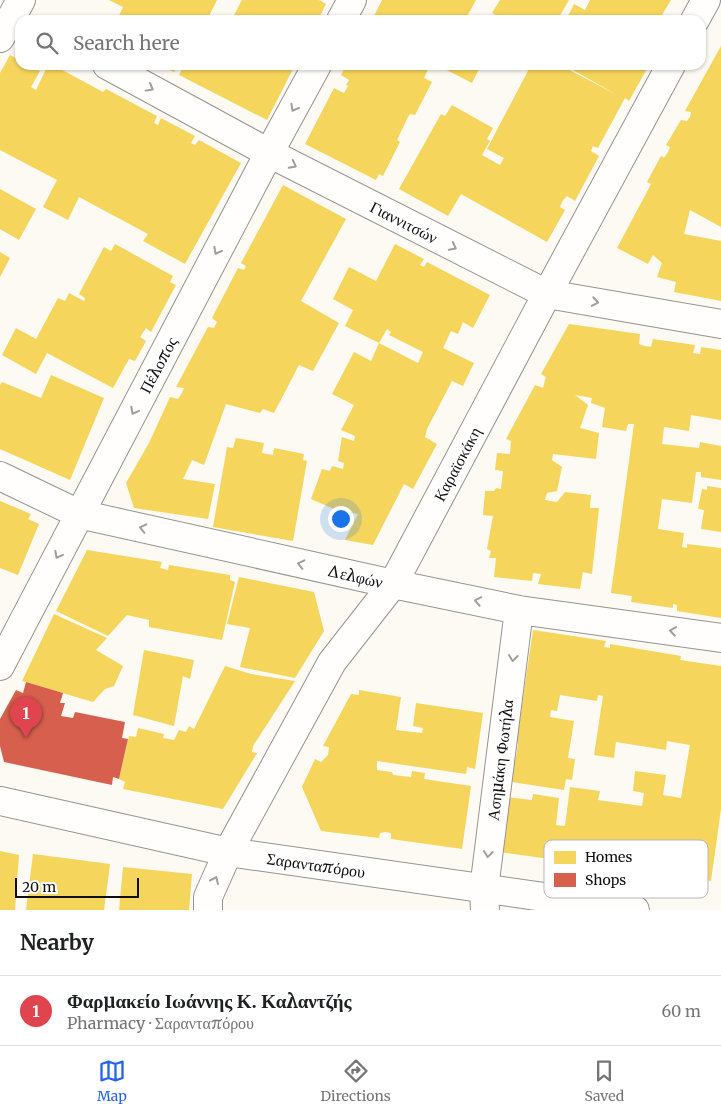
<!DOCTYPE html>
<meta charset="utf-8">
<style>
body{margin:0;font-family:Merriweather,serif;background:#f6f6f6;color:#202124}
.scale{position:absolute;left:15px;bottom:12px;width:124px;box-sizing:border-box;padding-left:5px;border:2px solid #0e0e0e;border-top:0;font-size:14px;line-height:18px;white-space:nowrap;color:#0e0e0e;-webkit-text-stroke:4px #fff;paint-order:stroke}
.you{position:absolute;left:340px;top:518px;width:18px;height:18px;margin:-12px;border:4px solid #fff;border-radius:50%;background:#1a73e8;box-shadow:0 0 0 8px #1a73e833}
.badge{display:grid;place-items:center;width:32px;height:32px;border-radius:50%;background:#2563eb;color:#fff;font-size:16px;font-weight:700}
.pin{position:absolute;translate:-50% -41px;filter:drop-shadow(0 1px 2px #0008)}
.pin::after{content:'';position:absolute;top:26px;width:18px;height:15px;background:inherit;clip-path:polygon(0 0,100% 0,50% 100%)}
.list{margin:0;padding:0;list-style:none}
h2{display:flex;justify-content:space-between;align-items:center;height:65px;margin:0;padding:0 20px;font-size:21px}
h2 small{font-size:16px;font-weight:400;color:#757577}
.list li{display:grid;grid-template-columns:32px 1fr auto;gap:15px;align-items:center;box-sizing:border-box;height:70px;padding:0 20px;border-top:1px solid #e0e0e0}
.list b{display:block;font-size:19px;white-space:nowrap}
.list p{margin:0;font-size:16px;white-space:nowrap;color:#757577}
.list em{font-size:16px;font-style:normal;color:#757577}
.icon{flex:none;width:28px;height:28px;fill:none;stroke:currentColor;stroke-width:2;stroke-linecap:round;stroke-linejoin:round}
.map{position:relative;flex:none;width:721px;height:910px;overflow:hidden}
.search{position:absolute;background:#fff;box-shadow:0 1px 4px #0004;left:15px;right:15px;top:15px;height:55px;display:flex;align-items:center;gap:12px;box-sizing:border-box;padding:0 18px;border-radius:15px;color:#757577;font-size:19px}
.sheet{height:135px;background:#fff}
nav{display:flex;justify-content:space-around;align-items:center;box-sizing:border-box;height:70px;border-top:1px solid #e0e0e0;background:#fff;font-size:14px;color:#757577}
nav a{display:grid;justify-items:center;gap:2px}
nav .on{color:#2563eb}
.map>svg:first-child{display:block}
.homes{fill:#f6d55c}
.shops{fill:#d6604d}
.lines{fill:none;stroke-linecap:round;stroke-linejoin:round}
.minor-casing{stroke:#959491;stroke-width:30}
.minor{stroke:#fffefd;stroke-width:28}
.oneway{stroke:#9f9e9d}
.labels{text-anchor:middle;stroke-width:5;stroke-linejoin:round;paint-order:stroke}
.street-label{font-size:16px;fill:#0e0e0e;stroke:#fff}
.key{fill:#fff;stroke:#b7b7b7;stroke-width:1}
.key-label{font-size:14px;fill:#0e0e0e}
</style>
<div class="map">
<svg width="721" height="910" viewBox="0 0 721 910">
<rect width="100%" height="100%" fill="#fcfaf2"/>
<path class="homes" d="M109 0H217L207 20H117L123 7Z
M242 0H319L326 4 318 20H234L232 19Z
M382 0H476L465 20H372Z
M500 0H569L558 19 554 16 551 20H522L518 18 517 20H504L492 13Z
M590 0H671L659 20H566L574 4 585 10Z
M721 46V227L690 210 684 234 721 241V301L674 292 676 282 657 277 662 263 653 255 648 264 617 248 649 188 651 184 647 182 661 156 664 158 668 152 670 147 666 145 681 120 687 121 690 117 691 112 685 111Z
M10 55 20 60V65H29L40 71 31 87 36 90 48 65H53L103 92 106 89 157 116 154 123 158 125 161 118 195 136 191 143 195 145 199 140 241 163 185 264 143 241 148 234 79 197 68 220 43 207 57 180 0 150V73Z
M160 65H178L174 72Z
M184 65H295L267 120 179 75Z
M346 65H430L424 78 432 82 415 115 410 114 408 117 397 140 400 142 383 176 379 174 376 180 305 144 334 88 344 93 348 86 346 85 349 80 341 75Z
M437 65H481L472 83Z
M531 65H560L619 96 564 65H649L629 101 625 98 598 148 593 146 591 151 599 156 575 201 567 196 563 200 560 207 565 210 547 242 461 194 448 216 399 189 441 114 445 116 452 105 493 128 487 139 490 141 482 155 500 165 504 158 487 149Z
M283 185 346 219 301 301 339 323 313 371 299 365 274 413 263 409 260 413 226 404 204 465 192 460 183 479 215 484 208 519 134 508 126 483 149 443 170 397 178 399 182 393 184 388 176 387 208 327 214 328 217 322 212 318 238 268 244 270 246 266 241 263Z
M0 189 36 209 19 240 0 229Z
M115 244 173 276 170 282 176 285 151 332 146 328 140 337 146 341 135 361 129 359 113 388 47 353 36 374 2 355 16 328 36 339 58 298 65 301 69 293 84 301 85 298 79 294 104 247 111 251Z
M395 244 424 259 420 265 424 267 427 262 490 295 473 328 463 322 458 334 451 331 443 348 474 363 463 386 452 381 427 429 425 437 437 444 413 489 404 484 373 545 345 540 358 514 352 513 350 516 311 499 322 469 330 471 332 466 343 469 344 463 338 461 342 437 354 441 355 436 341 430 354 405 332 394 354 352 371 361 379 343 418 363 423 352 389 335 391 332 387 329 379 343 345 326 353 310 333 299 349 267 376 281Z
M0 252 10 258 0 277Z
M569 324 640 334 639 344 645 346 651 347 653 339 695 345 693 353 700 354 701 347 721 350V420L691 415 689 431 664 427 662 444 699 448 700 442 721 446V480L701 477V472H696L692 503 662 499 658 529 684 533 682 547 687 548V544L721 548V618L677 611V605L673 604V608L631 602 632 596 611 593 634 424H628L626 431 602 427 605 408 591 403 592 398 575 395 588 405 580 428 599 433 596 459 553 454 552 460 562 467 557 491 547 493 545 500 557 502 565 492 591 495 590 508H599L592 574 583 572 580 589 538 584 541 574 533 573 532 581 494 577 496 558H489L491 551 487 549 493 516 483 515 485 491H494L496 488 501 489 503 471 495 470 497 453 510 454 511 441 506 439 535 385 543 388 546 377 541 374Z
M51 375 104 398 70 480 0 449V385L2 382 41 398Z
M236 438 264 443 262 453 273 455 274 448 304 454 303 460 307 461 293 541 213 527 227 447 233 448Z
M707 486 721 488V532L701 529 704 510 698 509 702 489 707 490Z
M0 501 31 514 28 519 39 524 18 575 0 568Z
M87 550 162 562 160 568 168 570 169 565 230 575V580L235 582 222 640 149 627V620L127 615 108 636 56 611Z
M239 577 314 592 324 631 295 678 240 667 250 628 227 624Z
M54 614 107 638 96 650 123 666 114 686 105 689 93 702 22 681Z
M533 630 606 641 604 647 610 648V644L681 656 680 660 721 666V809L711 881 499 852 506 797 532 800 533 794 559 798 556 825 565 826 570 787 600 791 598 800 642 806 644 793 633 791 635 771 666 775 663 795 681 798 690 745 667 741 666 750 616 742 614 758 594 755 603 696 598 695 597 701 560 695 557 711 551 710 550 717 574 721 568 758 575 759 572 780 566 779 564 790 512 782 508 775 511 761 516 757 518 744 515 738 517 721 520 718Z
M144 650 194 660 190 679 183 676 174 726 133 715Z
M225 666 251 674 295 681 253 746 252 752 257 753 223 809 123 789 125 782 119 779 129 736 136 737 138 728 164 734 163 738 174 740 179 730 186 732 189 726 194 729Z
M359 690 401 697 396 730 422 733 423 728 413 726 416 703 483 713 475 769 467 767 466 774 377 761V770L392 772 393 775 411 777 412 771 425 773 424 779 471 786 462 849 391 839V833L385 832 380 833 379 838 321 831 302 787 315 759 321 762 328 755 329 747 323 746 351 694 359 695Z
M0 851 19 855 15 910H0Z
M33 854 110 864 104 910H26Z
M123 867 192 874 189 910H119Z"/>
<path class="shops" d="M26 682 63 693 60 703H65L61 716 73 718 75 712 125 722 122 738 128 739 119 779 113 777 112 785 4 762 0 746V719L16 690 23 693Z"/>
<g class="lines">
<defs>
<path id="minor" d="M341 20 352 0
M695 20 706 0
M0 38 21 0
M107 65 269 153 547 294 721 324
M0 476 79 514 393 584 519 610 721 638
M0 666 269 153 317 65
M0 801 228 852 635 910
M208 910V897L228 852 332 662 393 584 547 294 671 65
M485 910 484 889 519 610"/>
</defs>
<use href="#minor" class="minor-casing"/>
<use href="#minor" class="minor"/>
</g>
<defs><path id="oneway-chevron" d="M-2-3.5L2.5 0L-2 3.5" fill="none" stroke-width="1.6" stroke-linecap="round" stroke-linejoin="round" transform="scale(1.25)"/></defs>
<g class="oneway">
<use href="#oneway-chevron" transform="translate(150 88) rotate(29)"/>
<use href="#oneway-chevron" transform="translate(294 108) rotate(119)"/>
<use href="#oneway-chevron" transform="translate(293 165) rotate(27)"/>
<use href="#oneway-chevron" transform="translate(453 247) rotate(27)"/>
<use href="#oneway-chevron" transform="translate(217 251) rotate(118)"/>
<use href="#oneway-chevron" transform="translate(595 302) rotate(10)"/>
<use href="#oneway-chevron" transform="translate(134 411) rotate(118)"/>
<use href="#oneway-chevron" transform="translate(143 528) rotate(-167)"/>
<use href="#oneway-chevron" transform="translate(58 555) rotate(118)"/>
<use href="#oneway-chevron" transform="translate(301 564) rotate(-167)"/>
<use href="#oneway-chevron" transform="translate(478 601) rotate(-169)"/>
<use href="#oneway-chevron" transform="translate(673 631) rotate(-172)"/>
<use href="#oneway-chevron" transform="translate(513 658) rotate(97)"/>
<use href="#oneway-chevron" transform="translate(488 854) rotate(97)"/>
<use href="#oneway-chevron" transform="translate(215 880) rotate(-66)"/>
</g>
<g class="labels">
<g class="street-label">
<text transform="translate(404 222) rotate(27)" y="6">Γιαννιτσών</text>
<text transform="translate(158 365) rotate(-62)" y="6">Πέλοπος</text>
<text transform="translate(457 464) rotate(-62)" y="6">Καραϊσκάκη</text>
<text transform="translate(355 576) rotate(13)" y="6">Δελφών</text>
<text transform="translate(500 760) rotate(-83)" y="6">Ασημάκη Φωτήλα</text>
<text transform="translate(316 865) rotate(8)" y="6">Σαρανταπόρου</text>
</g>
</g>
<rect x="544" y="840" width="164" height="58" rx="8" class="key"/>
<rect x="554" y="851" width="22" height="13" fill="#f6d55c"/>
<rect x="554" y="873" width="22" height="14" fill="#d6604d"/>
<g class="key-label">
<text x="585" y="862">Homes</text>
<text x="585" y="885">Shops</text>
</g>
</svg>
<div class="scale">20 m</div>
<div class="you"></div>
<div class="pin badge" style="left:26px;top:738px;background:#e0444e">1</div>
<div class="search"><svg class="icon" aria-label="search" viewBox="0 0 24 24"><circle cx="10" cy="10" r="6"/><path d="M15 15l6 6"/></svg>Search here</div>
</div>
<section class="sheet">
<h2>Nearby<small></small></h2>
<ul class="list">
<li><span class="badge" style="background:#e0444e">1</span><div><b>Φαρμακείο Ιωάννης Κ. Καλαντζής</b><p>Pharmacy · Σαρανταπόρου</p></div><em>60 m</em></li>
</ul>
</section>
<nav>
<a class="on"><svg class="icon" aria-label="map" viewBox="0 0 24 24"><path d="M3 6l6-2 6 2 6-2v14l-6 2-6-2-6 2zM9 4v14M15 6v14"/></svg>Map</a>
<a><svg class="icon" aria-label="directions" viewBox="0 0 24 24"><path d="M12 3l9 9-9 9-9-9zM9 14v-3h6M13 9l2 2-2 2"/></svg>Directions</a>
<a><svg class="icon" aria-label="saved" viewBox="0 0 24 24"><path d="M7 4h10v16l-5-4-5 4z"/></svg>Saved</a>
</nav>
